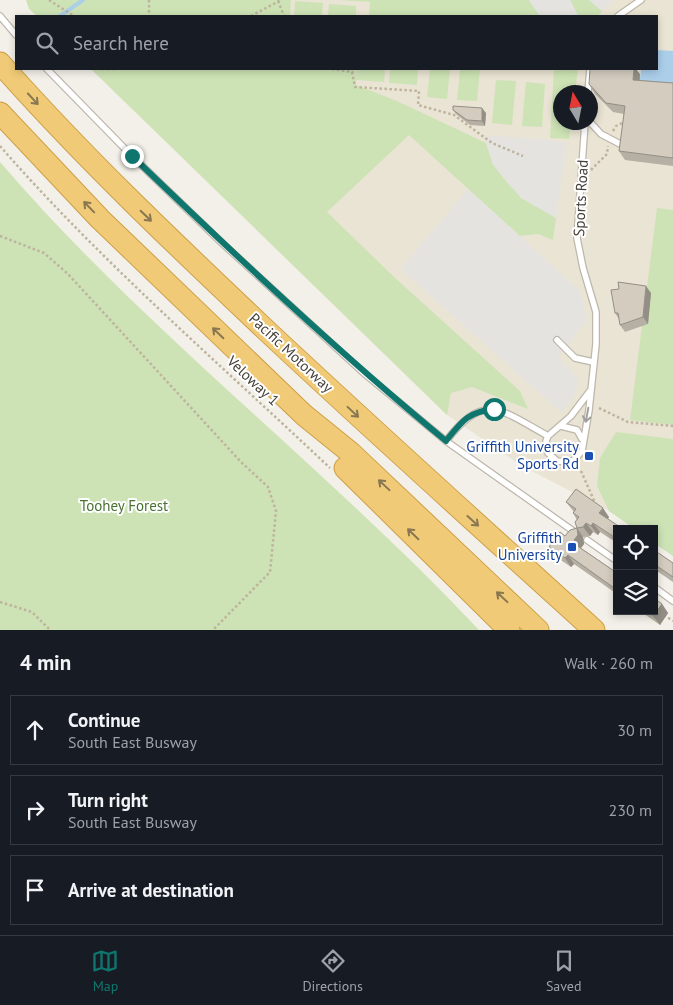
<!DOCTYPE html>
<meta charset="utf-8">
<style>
body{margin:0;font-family:"PT Sans",sans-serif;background:#242831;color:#f1f3f6}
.controls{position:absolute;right:15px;bottom:15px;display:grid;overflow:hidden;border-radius:0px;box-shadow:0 2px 8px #0003}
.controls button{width:45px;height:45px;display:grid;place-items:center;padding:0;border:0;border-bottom:1px solid #363941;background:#171b24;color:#f1f3f6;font:25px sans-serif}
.compass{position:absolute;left:553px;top:85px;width:45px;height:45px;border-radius:50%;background:#171b24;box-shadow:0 2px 8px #0003;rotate:350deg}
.stop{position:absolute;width:15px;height:15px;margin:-11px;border:4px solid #0f766e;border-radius:50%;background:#fff}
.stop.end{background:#0f766e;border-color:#fff;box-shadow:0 1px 5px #0008}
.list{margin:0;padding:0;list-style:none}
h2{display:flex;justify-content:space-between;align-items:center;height:65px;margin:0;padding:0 20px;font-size:21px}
h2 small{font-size:16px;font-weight:400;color:#9ea1a6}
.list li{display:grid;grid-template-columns:32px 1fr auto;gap:15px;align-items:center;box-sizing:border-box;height:70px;margin:0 10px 10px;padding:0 10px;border:1px solid #363941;border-radius:0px}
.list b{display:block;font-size:19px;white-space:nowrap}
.list p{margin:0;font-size:16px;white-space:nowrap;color:#9ea1a6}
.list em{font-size:16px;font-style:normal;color:#9ea1a6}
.icon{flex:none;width:28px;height:28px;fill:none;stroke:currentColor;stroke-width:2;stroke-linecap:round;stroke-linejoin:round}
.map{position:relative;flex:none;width:673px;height:630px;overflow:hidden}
.search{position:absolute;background:#171b24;box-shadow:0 2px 8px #0003;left:15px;right:15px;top:15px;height:55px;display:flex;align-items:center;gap:12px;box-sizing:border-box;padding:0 18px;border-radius:0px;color:#9ea1a6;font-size:19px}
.sheet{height:305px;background:#171b24}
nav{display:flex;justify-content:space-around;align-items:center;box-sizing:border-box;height:70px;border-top:1px solid #363941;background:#171b24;font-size:14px;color:#9ea1a6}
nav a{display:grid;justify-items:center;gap:2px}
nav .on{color:#0f766e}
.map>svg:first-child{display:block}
.education{fill:#eae4d4;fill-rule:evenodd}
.green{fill:#cde3b5}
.parking{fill:#e4e3e0}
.water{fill:#abcee9}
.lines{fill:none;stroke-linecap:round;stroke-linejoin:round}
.stream{stroke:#abcee9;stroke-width:4}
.lane-casing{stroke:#bdb7ac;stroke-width:8}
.highway-casing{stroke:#ce9f47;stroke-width:23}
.path{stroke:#beb39f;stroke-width:2.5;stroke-dasharray:2.5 2.5;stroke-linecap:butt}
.lane{stroke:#fff;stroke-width:5.5}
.highway{stroke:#f0ca76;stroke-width:21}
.wall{fill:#b5afa4}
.shaded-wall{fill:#948f86}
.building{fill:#d3ccbf;stroke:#948f86}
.oneway{stroke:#897751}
.oneway2{stroke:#a2a09c}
.route{stroke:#0f766e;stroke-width:6}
.transit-dot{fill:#1a4fb4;stroke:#fff;stroke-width:2}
.labels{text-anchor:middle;stroke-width:4;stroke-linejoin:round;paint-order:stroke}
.street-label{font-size:15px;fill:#454038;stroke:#fff}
.transit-label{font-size:15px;fill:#164399;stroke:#fff;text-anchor:end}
.park-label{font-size:15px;fill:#487230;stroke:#fff}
</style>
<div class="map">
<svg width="673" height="630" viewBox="0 0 673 630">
<rect width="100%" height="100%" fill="#f3f0e9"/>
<path class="education" d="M29 0H673V556L654 543V529H635L609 511 522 466 447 415 91 69H657V16H37ZM560 92H590V122H560Z"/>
<path class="green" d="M26 0H291L290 16H37L29 9Z
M339 0H529L540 16H369L370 2Z
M570 0H589L602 11 598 16H578Z
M295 1 323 3 322 16H294Z
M329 4 356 6V16H328Z
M91 69H356V85L397 101 486 143C499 184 520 197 556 218L553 240 538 234 520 236 409 135 327 212 393 276 520 391 528 409 472 387 451 393 447 415Z
M357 69H385L384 82 356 80Z
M390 69H418L417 85 389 83Z
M430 69H450L447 99 427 97Z
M460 69H480L477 101 457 100Z
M554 69H578L575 92H560V122L571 123 569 139 550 138Z
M496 80 516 81 512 125 492 123Z
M526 82 545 84 542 127 522 126Z
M0 162C145 331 327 468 479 630H0Z
M657 208 673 210V425L630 420Z
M616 432 673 439V556L654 543V529H635L609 511 597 486 600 458Z"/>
<path class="parking" d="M529 0H570L578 16H540Z
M589 0H614L602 11Z
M489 135 567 142 556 218 521 198 493 165 486 143Z
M468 189 581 292 586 321 558 357 579 380 574 397 561 412 401 269Z"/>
<path class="water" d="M657 50 673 51V91L639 89 641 69H657Z"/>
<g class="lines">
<path class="stream" d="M60 16 83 0"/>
<defs>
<path id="lane" d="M0 16 16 35
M618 16 641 0
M47 69 132 156 222 243 366 375 446 441 576 533
M588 92 590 69
M585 122 577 238 583 268 596 312V344L589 410 582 451 574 460 568 462 557 461 548 453 546 441 548 436 571 416 590 391
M590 122 601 134 622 145
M557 340 575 358 593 362
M561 426 577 430 582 439
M446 441C485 391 501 410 548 436
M587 540 617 561
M654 587 673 601"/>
<path id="highway" d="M0 63C84 158 176 245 268 332 376 433 485 531 594 630
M0 113 100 219 304 415 351 453 538 630
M345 468 509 630"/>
</defs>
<use href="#lane" class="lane-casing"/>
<use href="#highway" class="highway-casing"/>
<path class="path" d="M49 0 74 16
M149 0V16
M278 1 284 16
M251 16 281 0
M102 69H118
M332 69 352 72 355 87 419 91 418 105 454 115 492 143 523 156
M613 131 616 126 626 121
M0 146C101 262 219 363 330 468
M591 170 607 154 608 146
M0 236 44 253 68 274 241 462 268 487 276 511 270 572 213 630
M599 408 628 422 673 426
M581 471 596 505
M0 602 32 612 50 630
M664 615 673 621"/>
<use href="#lane" class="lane"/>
<use href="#highway" class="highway"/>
</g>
<path class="wall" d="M640 74V80L673 83V166L625 160 619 151 624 114 613 112 595 94 589 84Z
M453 110 486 113 485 126 470 125 456 114Z
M651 293 648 324 625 332 620 325 619 319 615 313Z
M566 502 609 517 608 519 617 529V543L600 532 598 535 593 532 590 536 583 537 584 544 581 548 617 573V594L574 564 571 567 555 556 549 547 577 528V520L573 513 574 512Z
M654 550 673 563V582L654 569Z
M662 604 668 613 660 625 640 611H654Z"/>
<path class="shaded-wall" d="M634 69H636L640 74 639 89 633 80Z
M482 108 486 113 485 126 482 121Z
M646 286 651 293 648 324 643 317Z
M603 508 609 517 606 522 599 513Z
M586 523 593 532 590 536 583 527Z
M593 523 600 532 598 535 591 526Z
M577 528 583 537 584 544 581 548 576 545 574 540Z
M568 555 574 564 571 567 565 558Z
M662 604 668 613 660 625 653 616Z"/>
<path class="building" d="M590 69H634L633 80 673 83V158L619 151 625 106 606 103 589 84Z
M453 106 482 108V121L467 120 453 110Z
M618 282 646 286 643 317 620 325 618 313H615L611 290 619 289Z
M576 489 603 508 599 513 623 529H617V539L593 523 591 526 586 523 583 527 577 528 578 535 574 540 578 543 576 545 617 573V590L568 555 565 558 549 547 560 532 565 536 570 530 577 528 575 522 579 517 573 513 576 509 566 502Z
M654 550 673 563V577L654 564Z
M654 598 662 604 653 616 646 611H654Z"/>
<defs><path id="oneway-shaft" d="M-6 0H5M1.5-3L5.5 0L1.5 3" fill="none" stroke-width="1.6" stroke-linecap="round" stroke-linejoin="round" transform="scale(1.25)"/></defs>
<g class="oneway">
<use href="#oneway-shaft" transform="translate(33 99) rotate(47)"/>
<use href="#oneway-shaft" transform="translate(89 207) rotate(-134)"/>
<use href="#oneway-shaft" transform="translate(146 216) rotate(44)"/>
<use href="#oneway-shaft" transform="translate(218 333) rotate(-136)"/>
<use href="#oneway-shaft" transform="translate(353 412) rotate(43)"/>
<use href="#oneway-shaft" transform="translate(384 485) rotate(-137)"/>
<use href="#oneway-shaft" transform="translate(473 521) rotate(42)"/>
<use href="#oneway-shaft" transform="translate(413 534) rotate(-136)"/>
<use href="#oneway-shaft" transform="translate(502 597) rotate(-137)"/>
</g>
<use class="oneway2" href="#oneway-shaft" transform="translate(587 415) rotate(101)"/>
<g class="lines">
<path class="route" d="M132 156C234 254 337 351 446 441 462 421 468 412 494 409"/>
</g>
<g class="transit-dot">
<rect x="584" y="451" width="10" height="10" rx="2.5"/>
<rect x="567" y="542" width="10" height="10" rx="2.5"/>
</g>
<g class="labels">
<g class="street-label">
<text transform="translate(581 198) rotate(-87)" y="5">Sports Road</text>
<text transform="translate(291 353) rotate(43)" y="5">Pacific Motorway</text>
<text transform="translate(253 381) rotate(43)" y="5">Veloway 1</text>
</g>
<g class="transit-label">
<text x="579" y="452">Griffith University<tspan x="579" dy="17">Sports Rd</tspan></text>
<text x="562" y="543">Griffith<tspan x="562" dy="17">University</tspan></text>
</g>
<g class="park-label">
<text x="124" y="511">Toohey Forest</text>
</g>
</g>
</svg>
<div class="controls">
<button><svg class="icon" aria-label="locate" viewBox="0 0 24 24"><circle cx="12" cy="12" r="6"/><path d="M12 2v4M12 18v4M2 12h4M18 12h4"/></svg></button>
<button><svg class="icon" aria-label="layers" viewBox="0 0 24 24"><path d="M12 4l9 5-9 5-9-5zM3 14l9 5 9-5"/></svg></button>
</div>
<svg class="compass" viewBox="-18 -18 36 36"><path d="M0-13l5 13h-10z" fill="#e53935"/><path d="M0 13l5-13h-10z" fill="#9ea1a6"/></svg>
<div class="stop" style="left:494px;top:409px"></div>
<div class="stop end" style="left:132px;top:156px"></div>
<div class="search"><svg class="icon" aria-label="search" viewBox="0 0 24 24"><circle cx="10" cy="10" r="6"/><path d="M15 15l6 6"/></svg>Search here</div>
</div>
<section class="sheet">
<h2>4 min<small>Walk · 260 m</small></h2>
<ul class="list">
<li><svg class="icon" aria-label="ahead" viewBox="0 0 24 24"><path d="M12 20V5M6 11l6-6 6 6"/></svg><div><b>Continue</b><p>South East Busway</p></div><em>30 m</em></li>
<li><svg class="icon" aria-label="right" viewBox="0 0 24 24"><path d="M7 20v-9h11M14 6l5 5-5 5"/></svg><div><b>Turn right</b><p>South East Busway</p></div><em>230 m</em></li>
<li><svg class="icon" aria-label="arrive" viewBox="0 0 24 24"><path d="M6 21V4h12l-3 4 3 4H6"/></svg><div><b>Arrive at destination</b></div></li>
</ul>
</section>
<nav>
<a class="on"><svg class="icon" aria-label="map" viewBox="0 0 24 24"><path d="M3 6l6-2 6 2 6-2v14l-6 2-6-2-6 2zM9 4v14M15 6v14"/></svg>Map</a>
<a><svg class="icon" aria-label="directions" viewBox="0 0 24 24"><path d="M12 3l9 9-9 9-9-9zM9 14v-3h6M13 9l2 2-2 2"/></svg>Directions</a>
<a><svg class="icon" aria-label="saved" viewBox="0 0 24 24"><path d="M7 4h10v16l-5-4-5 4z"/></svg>Saved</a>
</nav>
